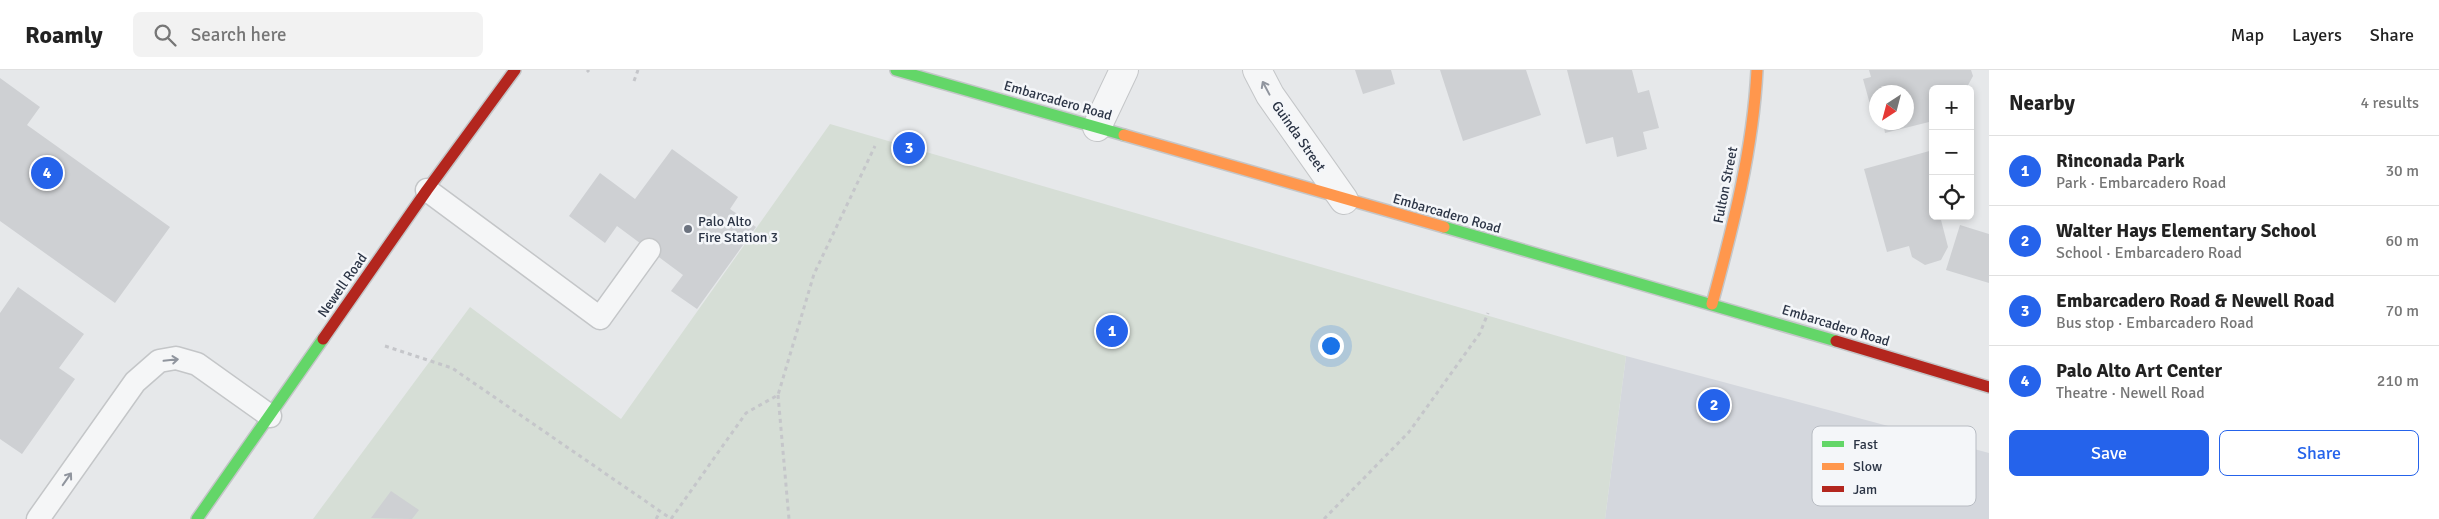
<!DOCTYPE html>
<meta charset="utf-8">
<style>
body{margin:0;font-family:Signika,sans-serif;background:#f2f2f2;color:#222}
.controls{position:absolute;right:15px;top:15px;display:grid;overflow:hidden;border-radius:8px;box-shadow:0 2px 8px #0003}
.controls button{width:45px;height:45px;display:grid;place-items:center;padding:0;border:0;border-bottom:1px solid #e0e0e0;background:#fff;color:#222;font:25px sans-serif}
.compass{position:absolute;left:1869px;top:15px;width:45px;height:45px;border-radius:50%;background:#fff;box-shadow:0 2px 8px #0003;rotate:216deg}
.you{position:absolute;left:1330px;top:275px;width:18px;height:18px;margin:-12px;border:4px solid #fff;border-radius:50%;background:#1a73e8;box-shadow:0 0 0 8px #1a73e833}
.badge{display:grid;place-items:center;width:32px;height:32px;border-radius:50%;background:#2563eb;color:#fff;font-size:16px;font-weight:700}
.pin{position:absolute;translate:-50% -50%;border:2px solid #fff;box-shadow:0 1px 5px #0006}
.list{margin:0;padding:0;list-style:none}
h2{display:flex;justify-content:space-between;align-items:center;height:65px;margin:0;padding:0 20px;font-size:21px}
h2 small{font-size:16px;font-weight:400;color:#767676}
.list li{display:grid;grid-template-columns:32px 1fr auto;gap:15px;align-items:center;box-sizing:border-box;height:70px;padding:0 20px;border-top:1px solid #e0e0e0}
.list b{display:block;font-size:19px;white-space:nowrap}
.list p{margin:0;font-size:16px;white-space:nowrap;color:#767676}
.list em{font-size:16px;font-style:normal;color:#767676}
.actions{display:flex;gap:10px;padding:15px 20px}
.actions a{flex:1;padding:11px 0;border:1px solid #2563eb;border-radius:8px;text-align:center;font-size:18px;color:#2563eb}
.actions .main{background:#2563eb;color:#fff}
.icon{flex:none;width:28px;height:28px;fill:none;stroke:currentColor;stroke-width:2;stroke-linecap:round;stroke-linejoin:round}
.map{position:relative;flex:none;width:1989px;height:449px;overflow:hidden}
header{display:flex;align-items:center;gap:30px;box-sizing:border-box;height:70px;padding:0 25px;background:#fff;border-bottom:1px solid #e0e0e0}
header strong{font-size:24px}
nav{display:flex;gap:28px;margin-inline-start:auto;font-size:18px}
.search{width:350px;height:45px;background:#f2f2f2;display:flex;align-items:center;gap:12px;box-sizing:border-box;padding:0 18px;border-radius:8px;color:#767676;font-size:19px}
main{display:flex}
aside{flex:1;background:#fff}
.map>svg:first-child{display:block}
.built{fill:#d4d7dd}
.green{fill:#d6ded6}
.building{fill:#ced0d3}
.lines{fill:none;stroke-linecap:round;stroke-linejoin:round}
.lane-casing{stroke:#c4c6c8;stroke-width:25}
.street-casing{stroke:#c4c6c8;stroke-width:30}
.fast-casing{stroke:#c4c6c8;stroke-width:14}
.slow-casing{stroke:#c4c6c8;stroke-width:14}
.jam-casing{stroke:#c4c6c8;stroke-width:14}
.path{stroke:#c5c6ca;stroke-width:3;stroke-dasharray:4 4;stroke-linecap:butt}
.lane{stroke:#f5f6f7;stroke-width:22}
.street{stroke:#f5f6f7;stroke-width:28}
.fast{stroke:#63d668;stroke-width:11}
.slow{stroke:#ff974d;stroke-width:11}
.jam{stroke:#b3261e;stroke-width:11}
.oneway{stroke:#90959e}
.poi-dot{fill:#6c737f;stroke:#f4f6f9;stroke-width:2}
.labels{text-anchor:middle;stroke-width:5;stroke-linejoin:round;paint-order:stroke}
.street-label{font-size:14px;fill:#2b3445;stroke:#f4f6f9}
.poi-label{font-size:14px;fill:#2b3445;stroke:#f4f6f9;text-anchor:start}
.key{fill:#f4f6f9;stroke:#b8bcc3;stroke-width:1}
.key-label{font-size:14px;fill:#2b3445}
</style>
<header>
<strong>Roamly</strong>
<div class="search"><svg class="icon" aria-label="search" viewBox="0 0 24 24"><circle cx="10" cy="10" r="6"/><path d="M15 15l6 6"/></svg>Search here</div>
<nav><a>Map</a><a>Layers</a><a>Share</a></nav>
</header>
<main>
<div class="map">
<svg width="1989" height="449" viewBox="0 0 1989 449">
<rect width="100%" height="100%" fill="#e6e8ea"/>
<path class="built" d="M1626 286 1989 383V449H1605Z"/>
<path class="green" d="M830 54 1626 286 1605 449H313L470 237 621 349Z"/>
<path class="building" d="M1355 0H1391L1395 14 1363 24Z
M1440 0H1526L1541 45 1463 71Z
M1567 0H1632L1638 23 1649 20 1659 58 1643 62 1647 79 1617 87 1613 67 1586 74Z
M1869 0H1971L1973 6 1966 19H1933V51L1885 63 1883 52H1906V22H1876V36L1871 38 1863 9 1871 7Z
M0 8 40 37 27 55 170 157 115 233 0 151Z
M672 79 738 127 730 139 756 157 697 239 671 221 683 205 617 156 605 173 569 146 600 103 635 129Z
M1933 80V146H1940L1948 177 1941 190 1925 195 1912 187 1909 176 1887 182 1864 99Z
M1960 155 1989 164V213L1946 200Z
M18 217 84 264 59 298 75 309 22 384 0 369V243Z
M391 421 419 440 412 449 371 448Z"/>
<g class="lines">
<defs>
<path id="lane" d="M427 120 600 248 649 180
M38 449 135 312 159 291 176 288 197 294 270 346"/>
<path id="street" d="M1257 0 1270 25 1344 130
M1097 57 1124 0"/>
<path id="fast" d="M896 0 1124 65
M1444 157 1836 271
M197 449 323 269"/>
<path id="slow" d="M1124 65 1444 157
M1712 234C1733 157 1753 80 1757 0"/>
<path id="jam" d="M323 269 427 120 515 0
M1836 271 1989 317"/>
</defs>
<use href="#lane" class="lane-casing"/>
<use href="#street" class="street-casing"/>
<use href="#fast" class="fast-casing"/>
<use href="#slow" class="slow-casing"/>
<use href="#jam" class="jam-casing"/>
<path class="path" d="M587 0 589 2
M634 11 638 0
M385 276 452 298 670 448
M778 325 789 449
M656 449 660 442
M671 449 746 343 778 325 814 204 875 76
M1324 449 1409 362 1480 263 1488 243"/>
<use href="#lane" class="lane"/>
<use href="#street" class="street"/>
<use href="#fast" class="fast"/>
<use href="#slow" class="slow"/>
<use href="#jam" class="jam"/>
</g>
<defs><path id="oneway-shaft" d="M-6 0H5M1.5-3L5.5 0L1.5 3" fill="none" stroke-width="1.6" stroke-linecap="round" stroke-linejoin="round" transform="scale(1.25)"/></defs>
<g class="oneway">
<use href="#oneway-shaft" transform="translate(1266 18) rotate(-118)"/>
<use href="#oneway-shaft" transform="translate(171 290) rotate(-6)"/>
<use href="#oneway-shaft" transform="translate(67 409) rotate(-55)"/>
</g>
<circle class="poi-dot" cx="688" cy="159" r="5"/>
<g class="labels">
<g class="street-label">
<text transform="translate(1058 30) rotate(16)" y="5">Embarcadero Road</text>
<text transform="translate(1299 66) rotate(55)" y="5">Guinda Street</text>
<text transform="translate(1725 115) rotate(-79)" y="5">Fulton Street</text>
<text transform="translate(1447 143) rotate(16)" y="5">Embarcadero Road</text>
<text transform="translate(342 215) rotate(-55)" y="5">Newell Road</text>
<text transform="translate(1836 255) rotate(17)" y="5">Embarcadero Road</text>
</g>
<g class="poi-label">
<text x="698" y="156">Palo Alto<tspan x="698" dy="16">Fire Station 3</tspan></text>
</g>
</g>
<rect x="1812" y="356" width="164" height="80" rx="8" class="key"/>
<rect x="1822" y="371" width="22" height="6" fill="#63d668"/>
<rect x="1822" y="393" width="22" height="7" fill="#ff974d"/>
<rect x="1822" y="416" width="22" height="6" fill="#b3261e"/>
<g class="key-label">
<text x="1853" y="379">Fast</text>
<text x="1853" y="401">Slow</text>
<text x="1853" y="424">Jam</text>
</g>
</svg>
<div class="controls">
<button>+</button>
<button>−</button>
<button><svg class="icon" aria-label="locate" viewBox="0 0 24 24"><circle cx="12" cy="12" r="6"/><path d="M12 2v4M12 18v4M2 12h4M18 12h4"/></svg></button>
</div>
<svg class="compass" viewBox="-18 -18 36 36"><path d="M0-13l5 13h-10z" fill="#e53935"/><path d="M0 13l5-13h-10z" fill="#767676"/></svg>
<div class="you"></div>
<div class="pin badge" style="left:1112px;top:261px">1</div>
<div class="pin badge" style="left:1714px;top:335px">2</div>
<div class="pin badge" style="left:909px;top:78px">3</div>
<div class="pin badge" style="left:47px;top:103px">4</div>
</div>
<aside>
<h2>Nearby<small>4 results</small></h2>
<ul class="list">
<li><span class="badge">1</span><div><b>Rinconada Park</b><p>Park · Embarcadero Road</p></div><em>30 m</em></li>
<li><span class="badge">2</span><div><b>Walter Hays Elementary School</b><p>School · Embarcadero Road</p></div><em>60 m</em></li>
<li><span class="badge">3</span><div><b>Embarcadero Road &amp; Newell Road</b><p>Bus stop · Embarcadero Road</p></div><em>70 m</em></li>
<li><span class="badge">4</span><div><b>Palo Alto Art Center</b><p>Theatre · Newell Road</p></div><em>210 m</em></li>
</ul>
<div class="actions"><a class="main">Save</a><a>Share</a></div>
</aside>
</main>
